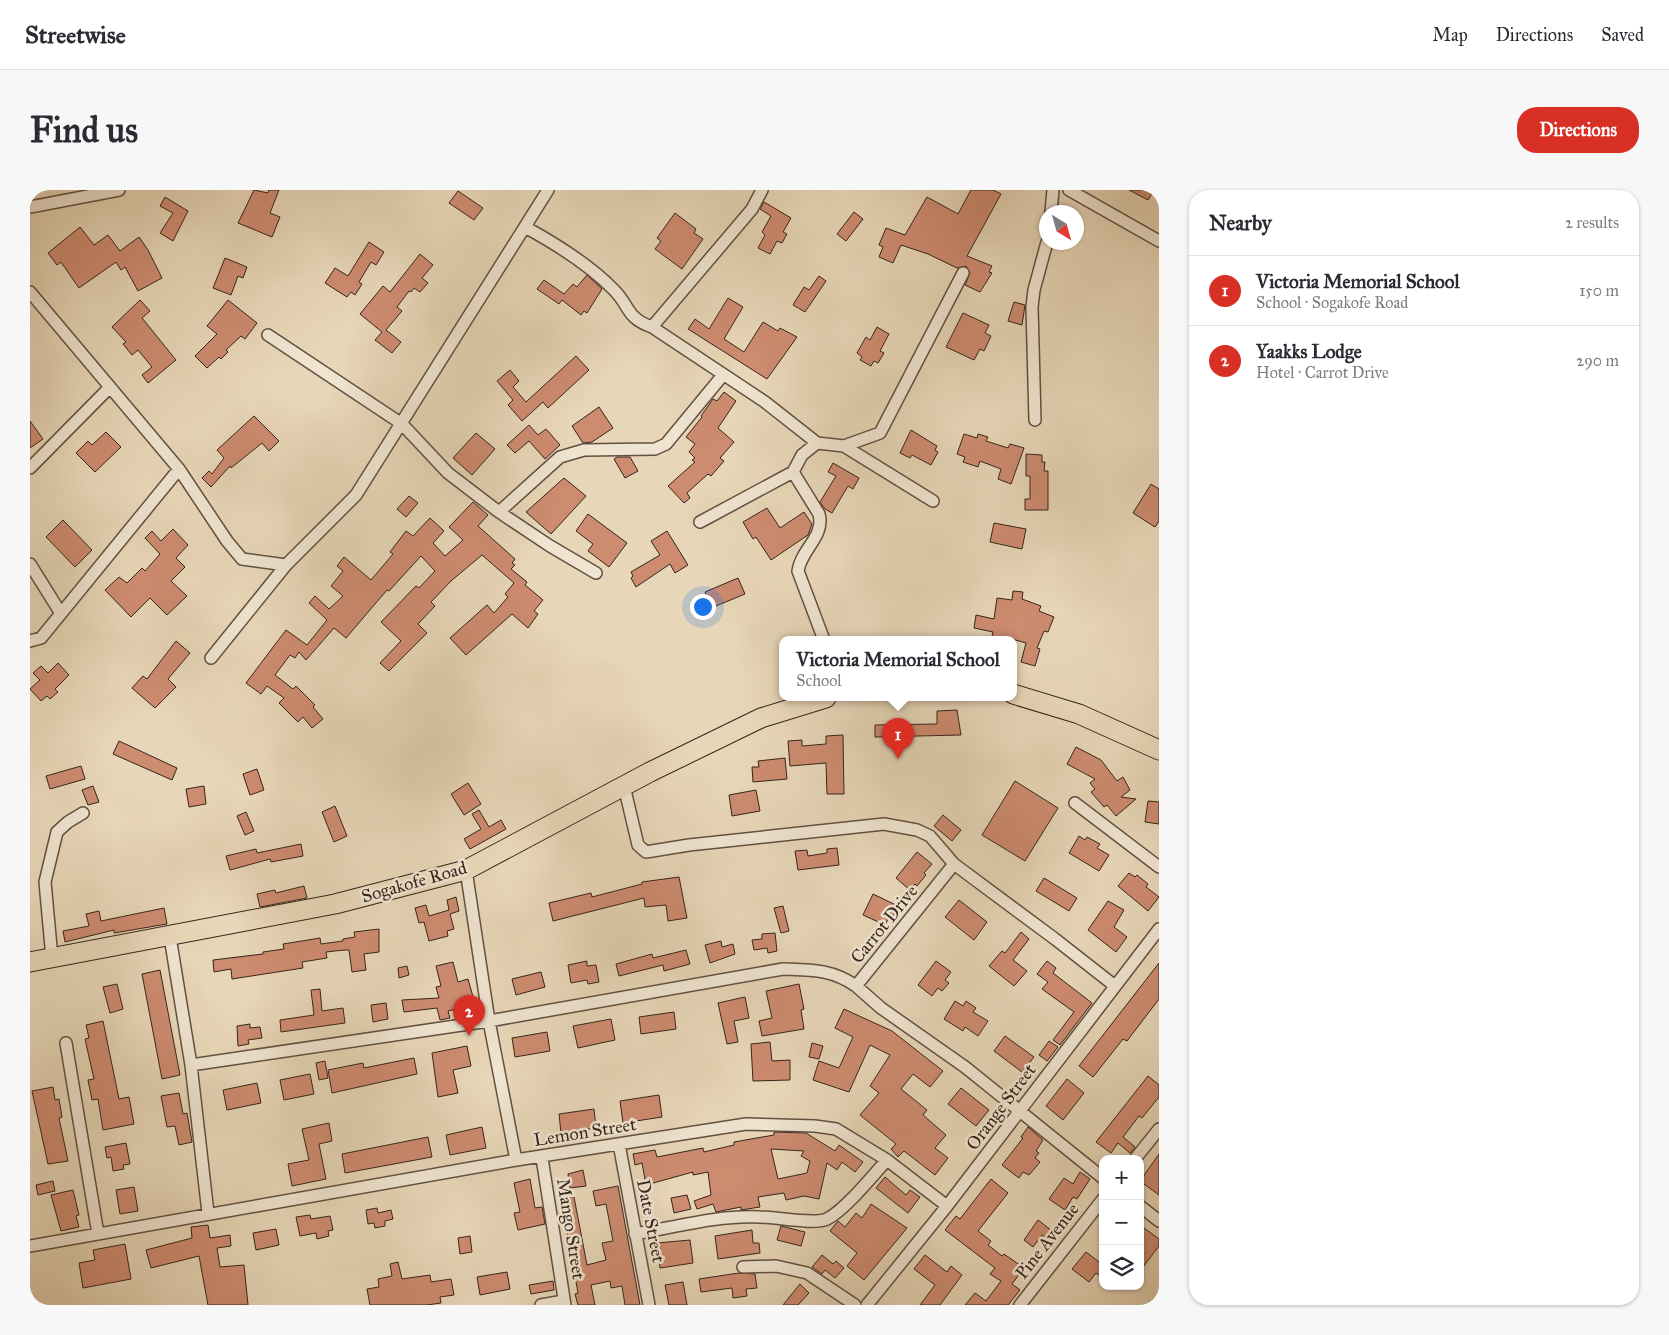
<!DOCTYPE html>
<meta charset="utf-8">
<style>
body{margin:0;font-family:"IM FELL Great Primer",serif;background:#f7f7f7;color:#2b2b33}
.controls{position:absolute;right:15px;bottom:15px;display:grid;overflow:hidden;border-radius:10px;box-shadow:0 1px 4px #0004}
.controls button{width:45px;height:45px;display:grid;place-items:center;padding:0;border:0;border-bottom:1px solid #e1e1e2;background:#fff;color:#2b2b33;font:25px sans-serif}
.compass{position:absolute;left:1009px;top:15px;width:45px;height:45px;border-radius:50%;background:#fff;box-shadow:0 1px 4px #0004;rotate:143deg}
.you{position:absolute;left:672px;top:416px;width:18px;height:18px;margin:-12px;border:4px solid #fff;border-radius:50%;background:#1a73e8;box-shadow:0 0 0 8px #1a73e833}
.badge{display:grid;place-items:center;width:32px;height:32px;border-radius:50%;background:#d93025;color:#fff;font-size:16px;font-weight:700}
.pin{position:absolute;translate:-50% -41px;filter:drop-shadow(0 1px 2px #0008)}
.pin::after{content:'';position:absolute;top:26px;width:18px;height:15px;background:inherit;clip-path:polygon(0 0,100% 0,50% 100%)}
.popup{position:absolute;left:749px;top:446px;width:238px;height:65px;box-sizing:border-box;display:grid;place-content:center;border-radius:10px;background:#fff;filter:drop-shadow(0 1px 4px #0005);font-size:16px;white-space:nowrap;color:#7c7c81}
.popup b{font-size:19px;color:#2b2b33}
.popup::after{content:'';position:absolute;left:50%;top:100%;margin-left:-10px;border:10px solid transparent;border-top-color:#fff}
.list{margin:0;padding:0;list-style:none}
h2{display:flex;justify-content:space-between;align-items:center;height:65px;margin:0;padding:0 20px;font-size:21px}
h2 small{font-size:16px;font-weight:400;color:#7c7c81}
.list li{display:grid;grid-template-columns:32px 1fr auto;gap:15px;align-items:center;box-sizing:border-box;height:70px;padding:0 20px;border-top:1px solid #e1e1e2}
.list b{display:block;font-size:19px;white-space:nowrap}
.list p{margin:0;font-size:16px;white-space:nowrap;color:#7c7c81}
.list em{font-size:16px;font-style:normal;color:#7c7c81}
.icon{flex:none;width:28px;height:28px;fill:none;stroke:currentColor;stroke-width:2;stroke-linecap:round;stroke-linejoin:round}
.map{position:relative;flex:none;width:1129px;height:1115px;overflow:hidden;border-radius:20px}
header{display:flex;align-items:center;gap:30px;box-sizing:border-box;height:70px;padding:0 25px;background:#fff;border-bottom:1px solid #e1e1e2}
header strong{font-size:24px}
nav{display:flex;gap:28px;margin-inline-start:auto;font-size:18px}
.intro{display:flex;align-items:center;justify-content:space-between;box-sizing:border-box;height:120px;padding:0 30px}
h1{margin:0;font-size:35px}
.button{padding:12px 22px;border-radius:20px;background:#d93025;color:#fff;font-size:18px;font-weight:700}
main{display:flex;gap:30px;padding:0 30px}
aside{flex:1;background:#fff;border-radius:20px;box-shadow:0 1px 4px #0004}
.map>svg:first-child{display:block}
.building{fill:#cd8b70;stroke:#36241b;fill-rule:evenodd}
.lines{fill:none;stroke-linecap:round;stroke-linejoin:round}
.minor-casing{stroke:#625042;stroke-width:14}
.primary-casing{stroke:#36241b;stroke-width:21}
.minor{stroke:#efe4d0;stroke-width:11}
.primary{stroke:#e7d6b7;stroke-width:19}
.labels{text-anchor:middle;stroke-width:5;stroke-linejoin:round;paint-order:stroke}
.street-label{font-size:18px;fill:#36241b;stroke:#efe4d0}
</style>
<header>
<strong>Streetwise</strong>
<nav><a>Map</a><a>Directions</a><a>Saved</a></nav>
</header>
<div class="intro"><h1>Find us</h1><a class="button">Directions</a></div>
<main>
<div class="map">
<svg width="1129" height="1115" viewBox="0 0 1129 1115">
<rect width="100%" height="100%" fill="#e7d6b7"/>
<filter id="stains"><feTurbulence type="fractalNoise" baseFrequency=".004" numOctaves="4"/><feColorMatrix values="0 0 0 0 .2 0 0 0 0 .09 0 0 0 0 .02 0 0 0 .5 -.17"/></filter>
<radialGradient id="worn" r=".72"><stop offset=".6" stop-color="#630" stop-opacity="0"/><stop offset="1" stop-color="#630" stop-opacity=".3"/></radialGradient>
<path class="building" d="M224 0 238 3 239 0H249L240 23 250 27 242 47 208 33Z
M941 0H963L971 4 937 66 962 76 959 82 962 83 950 102 935 95 940 83 936 76 927 78 898 64 871 55 863 73 849 67 853 57 849 55 856 38 875 45 897 7 928 24Z
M1099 0H1124L1118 10Z
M428 1 453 18 444 30 419 13Z
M135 7 158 21 143 51 130 43 143 23 130 16Z
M734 12 761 28 753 42 757 44 752 53 747 51 740 64 728 58 735 45 732 42 741 26 730 19Z
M824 22 833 29 816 51 807 44Z
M645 23 666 39 664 43 673 49 652 79 625 59 631 51 627 48Z
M50 37 64 55 78 45 90 61 109 47 118 60 132 88 108 101 95 77 91 80 86 72 49 98 31 72 27 75 18 63Z
M339 52 354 62 346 75 341 72 329 92 332 94 325 105 321 102 317 107 295 93 305 78 318 86Z
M390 64 403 75 392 88 398 93 390 102 384 98 381 102 379 101 367 117 372 121 356 140 371 152 362 163 345 150 352 142 330 124 353 96 360 102Z
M195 68 217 77 213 88 208 86 201 105 183 98Z
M557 85 572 99 557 123 554 121 551 125 532 110 529 114 507 99 514 90 534 104 543 94 547 97Z
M789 86 796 91 775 122 763 115 774 97 779 100Z
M698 108 713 117 694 149 714 162 733 132 748 141 750 138 767 147 737 189 658 139 665 129 679 139Z
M110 110 120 121 112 128 146 170 118 193 112 185 122 177 108 160 102 165 93 154 96 152 82 137Z
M198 110 227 133 215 149 211 146 196 160 198 162 191 169 189 167 177 178 165 166 187 144 177 136Z
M984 112 995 115 992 135 978 131Z
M933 123 959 135 955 143 961 146 954 161 950 159 944 170 916 157Z
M847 137 859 144 850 161 854 163 848 173 844 171 841 176 830 170 832 167 827 163 836 147 840 150Z
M546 166 559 180 518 218 513 212 492 231 478 215 483 210 467 191 480 180 489 191 483 197 496 212Z
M694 202 706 211 688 238 704 252 690 268 694 271 681 286 678 284 657 303 660 308 654 313 638 296 665 272 662 270 665 268 659 262 665 254 656 247 672 227 671 226 683 209 687 211Z
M569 217 583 238 562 252 553 253 542 236Z
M224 226 249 251 239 261 232 253 201 278 200 276 181 297 172 288 179 281 182 284 194 268 187 260Z
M0 231 13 249 0 258Z
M499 235 508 245 516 239 530 255 515 269 499 251 485 263 477 255Z
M881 240 907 256 905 260 908 262 901 275 882 265 880 268 870 263Z
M76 242 91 257 65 282 46 263 58 251 62 255Z
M446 243 465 259 442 285 423 268Z
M934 244 947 248 948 244 958 247 956 251 978 258 980 254 994 258 981 294 968 289 971 279 950 271 948 277 933 272 935 267 927 264Z
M996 264 1012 265V272H1015L1014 281H1018V320H995V309H1000V286H996Z
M587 267H600L608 281 595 288 584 269Z
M803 273 829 288 823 299 818 296 802 323 795 319 790 312 806 286 798 282Z
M534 288 556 306 521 344 496 322Z
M1121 294 1129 299V331L1125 337 1103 323Z
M379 306 388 313 376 327 367 319Z
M443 312 458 325 448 336 485 369 482 373 485 375 481 379 497 392 495 395 513 410 504 421 508 424 498 438 482 424 436 465 420 448 457 415 464 423 478 407 475 404 484 393 452 365 421 391 401 412 405 416 388 434 397 443 359 481 350 473 371 451 351 432 386 396 389 398 405 381 391 366 359 401 357 400 316 448 304 438 276 470 269 462 265 468 260 465 245 485 263 499 266 496 285 515 283 517 293 529 282 538 273 527 268 532 249 513 254 508 237 496 231 504 216 493 256 440 277 455 297 430 279 413 285 406 299 419 313 406 301 396 313 381 307 376 314 367 341 390 363 364 360 362 376 341 383 346 400 328 414 341 403 353 415 366 433 350 419 337Z
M737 318 750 338 774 322 782 334 778 345 741 370 726 347 723 349 713 332Z
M558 324 597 353 579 377 558 361 563 354 546 341Z
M33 330 62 360 45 377 16 347Z
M964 333 996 339 992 359 960 352Z
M143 339 158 355 146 368 155 377 141 391 157 406 137 425 120 408 101 427 75 400 89 387 97 393 112 378 115 381 130 364 115 348 122 341 131 351Z
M637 341 658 375 645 383 640 374 606 397 601 388 603 386 601 382 630 365 621 351Z
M708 388 715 404 681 418 675 402Z
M983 401 993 402 992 409 1011 416 1009 421 1024 427 1018 442 1014 441 1007 458 1010 459 1005 476 991 472 996 453 975 447V450H961L963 442 944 438 946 425 964 429 967 408 982 410Z
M146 451 160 463 138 489 146 497 125 518 102 498 113 486 117 489Z
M28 473 39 485 25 499 28 502 20 509 17 506 11 511 0 499 10 490 3 483 11 476 18 483Z
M927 520 931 545 845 547V535L907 534V521Z
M813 545 814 604H797L796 573 760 576 758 551 772 550V556L796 554V546Z
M89 551 147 578 142 590 83 564Z
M1046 557 1071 570 1087 591 1093 587 1100 600 1091 607 1106 609 1086 626 1077 615 1074 617 1061 602 1065 599 1060 593 1065 589 1037 574Z
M755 568 757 589 723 592 722 577H729L728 571Z
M51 576 55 589 20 599 16 586Z
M227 579 234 600 220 605 213 584Z
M985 591 1028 618 995 671 952 645Z
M438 593 451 614 434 625 421 604Z
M63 596 69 612 58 615 52 600Z
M174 596 176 614 159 617 156 599Z
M726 600 730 621 702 626 699 605Z
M1118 611 1129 612V634L1115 632Z
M305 616 317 646 304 652 292 622Z
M449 620 459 637 471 630 476 639 440 659 434 649 451 639 442 624Z
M216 622 224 641 215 645 207 626Z
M913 625 931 640 922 651 904 636Z
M1049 646 1055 650 1057 647 1070 654 1067 658 1079 665 1069 681 1039 663Z
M271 654 273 666 241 672 240 669 200 680 196 666 226 659 227 663Z
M807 658 809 675 768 680 765 661 777 660 778 666 797 663V659Z
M887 662 902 674 894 683 896 685 887 696 885 694 880 700 866 688Z
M1099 683 1105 687 1107 685 1118 694 1116 697 1129 707 1118 721 1088 696Z
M649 687 657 728 638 731 636 715 615 717 614 708 523 731 519 713 561 703 562 707 612 694V692Z
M1014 688 1047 708 1039 721 1006 701Z
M274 696 277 708 230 717 227 704 245 700 246 703Z
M843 704 868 716 861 730 858 729 855 735 833 725Z
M426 707 429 721 420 724 424 739 417 741 418 746 399 751 394 732 389 733 385 718 396 715 399 726 419 720 417 710Z
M929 710 957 732 944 750 915 727Z
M1078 711 1094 720 1084 737 1097 747 1086 762 1058 740Z
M753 716 759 741 751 743 744 718Z
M134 718 137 734 84 743V740L35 752 33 741 59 736 56 724 69 721 71 731Z
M349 739V762L334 764 336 780 322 782 319 760H314L296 762 297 768 272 772 273 778 202 789 201 779 184 782 183 770 233 764V762L254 759 253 754 278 750 290 748 291 754 313 751V749L325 747 324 742Z
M991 742 999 749 983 770 997 781 984 796 959 776 972 761 975 763Z
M745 743 747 761 738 763 737 758 724 760 722 750 732 749V744Z
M691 751 692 757 703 754 705 764 680 773 675 755Z
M656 760 660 774 634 781 633 775 589 786 586 774 622 764 623 768Z
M557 771V776L566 775 569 792 558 794 557 790 541 793 538 775Z
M906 771 921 782 915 790 919 793 912 801 908 798 902 806 888 795Z
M1017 771 1026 778 1023 783 1062 813 1030 855 1023 850 1044 822 1012 799 1018 792 1007 784Z
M423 772 428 792 438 789 445 814 418 821 420 828 410 830 407 818 374 822 372 810 409 808 406 797 411 796 406 776Z
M1129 773V809L1097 851 1093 849 1063 887 1049 876Z
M377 776 379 785 369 788 368 778Z
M130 780 150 885 132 889 112 784Z
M511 782 515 797 486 805 482 789Z
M87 794 93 819 80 823 73 797Z
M769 794 774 819 771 820 774 839 732 846 729 831 742 828 736 801Z
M290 799 292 821 313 818 315 833 251 842 250 830 284 825 281 800Z
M715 807 719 828 704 831 708 852 697 854 688 813Z
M925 811 933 816 936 811 946 818 943 822 958 831 948 846 935 837 933 841 914 829Z
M356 813 358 829 343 832 341 815Z
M814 819 862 841 913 881 900 897 883 884 871 899 897 920 893 925 916 945 905 958 918 968 905 985 874 961 868 967 861 959 866 954 830 925 849 903 840 896 860 865 840 855 819 902 783 890 789 871 809 878 823 847 805 838Z
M644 822 646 839 611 844 609 827Z
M581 829 585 850 548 858 543 836Z
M73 831 89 909 99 907 104 934 73 940 68 909 62 910 58 890 64 889 55 849 59 848 56 835Z
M220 834V838L230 837 232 848 218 850 219 854 208 856 207 836Z
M517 842 520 861 485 867 482 848Z
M975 846 1004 867 992 882 964 861Z
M1019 851 1028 857 1017 871 1009 865Z
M740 852 742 871 760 870V890L723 891 721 854Z
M782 853 793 856 789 869 779 867Z
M437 856 441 876 423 880 428 903 408 907 402 863Z
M384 868 387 884 302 903 298 880 333 873 334 878Z
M295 871 298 888 289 890 286 873Z
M280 884 284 904 254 910 250 890Z
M1118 886 1129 895V907L1112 928 1109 926 1093 947 1105 957 1100 963 1088 953 1081 963 1066 952Z
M1037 889 1054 903 1033 930 1016 916Z
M227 893 231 913 197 920 193 900Z
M23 897 25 910 29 909 32 927 29 928 38 971 18 974 2 901Z
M931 898 959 920 946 936 918 914Z
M149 903 153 924 157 923 162 952 149 955 145 936 137 937 131 906Z
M629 905 632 927 593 933 590 911Z
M564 919 566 938 531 943 529 924Z
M299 933 302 951 289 954 296 989 262 996 258 974 279 970 272 939Z
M452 937 456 958 420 965 416 945Z
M998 937 1013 950 1006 961 1009 963 1005 968 1010 972 999 985 993 982 989 988 972 975 993 948 991 947Z
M744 942 776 943 805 961 809 955 833 972 825 982 812 972 807 980 797 973 789 1009 774 1006 756 1010 754 1003 728 1007 730 1017 711 1020V1017L686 1022 683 1014 667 1019 664 1011 681 1005 678 982 663 985V982L616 995 612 973 605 975 603 964 625 960 627 967 673 958 674 962 704 955V952L744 945ZM741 959 774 961 771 966 780 971 777 983 748 989Z
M398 947 402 967 315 983 312 964Z
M96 953 100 974 93 975 94 979 83 981 81 967 77 968 75 957Z
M1129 964V1005L1110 991Z
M553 980 556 996 540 998 538 984Z
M1050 982 1060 989 1047 1009 1043 1007 1035 1020 1019 1009 1034 988 1043 994Z
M855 987 876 1005 880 1000 890 1007 878 1023 846 998Z
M500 989 505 1018 512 1017 515 1034 488 1040 484 1023 490 1022 484 993Z
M961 989 978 1003 948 1041 961 1051 958 1055 972 1066 974 1064 994 1078 982 1094 990 1100 978 1115H935L945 1103 956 1111 971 1091 960 1084 965 1078 915 1040 926 1026 930 1029Z
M23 991 25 1001 8 1005 6 995Z
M588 996 610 1115H595L592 1096 581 1098 580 1091 561 1095 565 1115H548L545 1104 548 1103 531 1009 544 1007 557 1075 576 1070 572 1053 583 1051 576 1014 566 1016 563 1001Z
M104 997 108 1021 90 1024 86 1000Z
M43 1000 49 1025 46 1026 49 1037 31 1041 21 1005Z
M657 1005 661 1019 644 1023 641 1008Z
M841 1014 877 1038 834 1090 817 1076 827 1063 800 1041 808 1031 815 1037 826 1023 832 1028Z
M347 1018 348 1023 361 1020 363 1029 355 1031V1036L345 1038 344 1033 338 1034 336 1020Z
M280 1025 281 1029 300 1026 303 1040 298 1041 299 1046 287 1049 286 1043 270 1046 266 1027Z
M1008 1030 1021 1040 1015 1047 1012 1045 1003 1057 994 1050Z
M178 1035 180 1048 200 1045 201 1056 187 1058 190 1077 214 1075 218 1115H178L169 1066 121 1078 116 1060 162 1048 161 1037Z
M1110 1035 1129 1049V1056L1110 1081Z
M751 1036 775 1042 771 1056 747 1050Z
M246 1039 249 1055 226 1060 223 1043Z
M722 1040 723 1053H729L730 1063 688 1069 685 1046Z
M440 1046 442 1062 430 1064 428 1048Z
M660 1050 663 1073 630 1078 627 1053Z
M95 1054 101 1089 53 1098 49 1073 65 1070 63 1060Z
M1056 1062 1073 1075V1088L1066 1083 1059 1092 1042 1079Z
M792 1065 803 1074 806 1071 814 1078 805 1088 795 1080 792 1084 782 1077Z
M895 1065 917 1082 921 1076 932 1085 910 1115H890L905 1095 884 1079Z
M368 1072 372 1089 400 1085 401 1092 421 1089 424 1105 410 1107 411 1113 397 1115H340L337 1099 349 1097 348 1089 362 1086 360 1074Z
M477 1082 480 1099 450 1105 447 1087Z
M709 1083 725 1084 727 1098 716 1099 717 1106 703 1108 702 1098 671 1102 669 1089Z
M523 1091 524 1100 501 1104 499 1095Z
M653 1092 657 1115H639L635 1095Z
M770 1094 779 1103 768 1115H753Z"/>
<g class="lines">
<defs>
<path id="minor" d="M1039 0 1129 51
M0 17 89 0
M1021 22 1023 0
M495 37C526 54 559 74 584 100 600 116 596 128 622 137L735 212 787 253 772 265 763 282 789 324C795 347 771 359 768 381L794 450
M0 102 149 279 197 351 212 369 256 375
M622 137 722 19 732 0
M238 145 372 234 418 283 469 322 520 356 566 383
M1005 230 1002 117 1004 100 1017 52
M787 253 814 256 903 311
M814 256 850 243 933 83
M0 278 80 197
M469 322 530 267 554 260 625 259 636 254 693 185
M670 332 763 282
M0 374 30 422
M0 451 11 448 149 279
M181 468 256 375 326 305 518 0
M594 596 608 655 616 662 659 655 854 634 887 640 900 646 924 674
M1045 613 1129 677
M436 680 459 831 486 970
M140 747 161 875 178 1023
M22 768 15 692 27 642 38 632 53 623
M826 796 851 818 935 877 1073 988
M36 853 68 1044
M161 875 459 831 753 779C781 780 802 779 826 796L924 674 1025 749 1085 796
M589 954 619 1115
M512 968 535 1115
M1105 969 1129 939
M1110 1016 1129 1031
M605 1044C646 1037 688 1025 730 1027 746 1027 785 1035 797 1029 816 1019 842 986 857 970
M0 1056 486 970 716 934 785 936 806 939 857 970 917 1016
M713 1077 746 1076 777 1083 825 1115
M511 1115 534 1111
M837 1115 917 1016 1129 739
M990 1115 1073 1009"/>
<path id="primary" d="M983 504 1049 524 1129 560
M0 772 305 714 436 680 620 582 731 528 796 508"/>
</defs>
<use href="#minor" class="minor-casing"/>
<use href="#primary" class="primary-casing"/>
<use href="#minor" class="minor"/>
<use href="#primary" class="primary"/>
</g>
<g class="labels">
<g class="street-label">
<text transform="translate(384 692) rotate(-16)" y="6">Sogakofe Road</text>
<text transform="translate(854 734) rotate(-51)" y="6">Carrot Drive</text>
<text transform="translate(971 917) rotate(-53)" y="6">Orange Street</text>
<text transform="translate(555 942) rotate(-9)" y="6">Lemon Street</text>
<text transform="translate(621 1031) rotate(79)" y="6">Date Street</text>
<text transform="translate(541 1039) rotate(81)" y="6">Mango Street</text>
<text transform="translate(1017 1051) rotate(-52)" y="6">Pine Avenue</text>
</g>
</g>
<rect width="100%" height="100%" filter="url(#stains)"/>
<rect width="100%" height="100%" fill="url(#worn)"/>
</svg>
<div class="controls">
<button>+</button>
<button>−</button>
<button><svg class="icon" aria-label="layers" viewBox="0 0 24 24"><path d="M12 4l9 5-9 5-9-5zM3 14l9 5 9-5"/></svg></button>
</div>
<svg class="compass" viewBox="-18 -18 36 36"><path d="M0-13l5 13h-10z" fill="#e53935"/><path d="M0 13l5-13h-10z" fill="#7c7c81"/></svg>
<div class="you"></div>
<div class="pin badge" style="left:868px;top:569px">1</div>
<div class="popup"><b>Victoria Memorial School</b>School</div>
<div class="pin badge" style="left:439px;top:846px">2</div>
</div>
<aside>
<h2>Nearby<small>2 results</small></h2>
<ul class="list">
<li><span class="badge">1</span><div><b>Victoria Memorial School</b><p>School · Sogakofe Road</p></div><em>150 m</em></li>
<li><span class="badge">2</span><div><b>Yaakks Lodge</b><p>Hotel · Carrot Drive</p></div><em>290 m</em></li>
</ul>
</aside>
</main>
